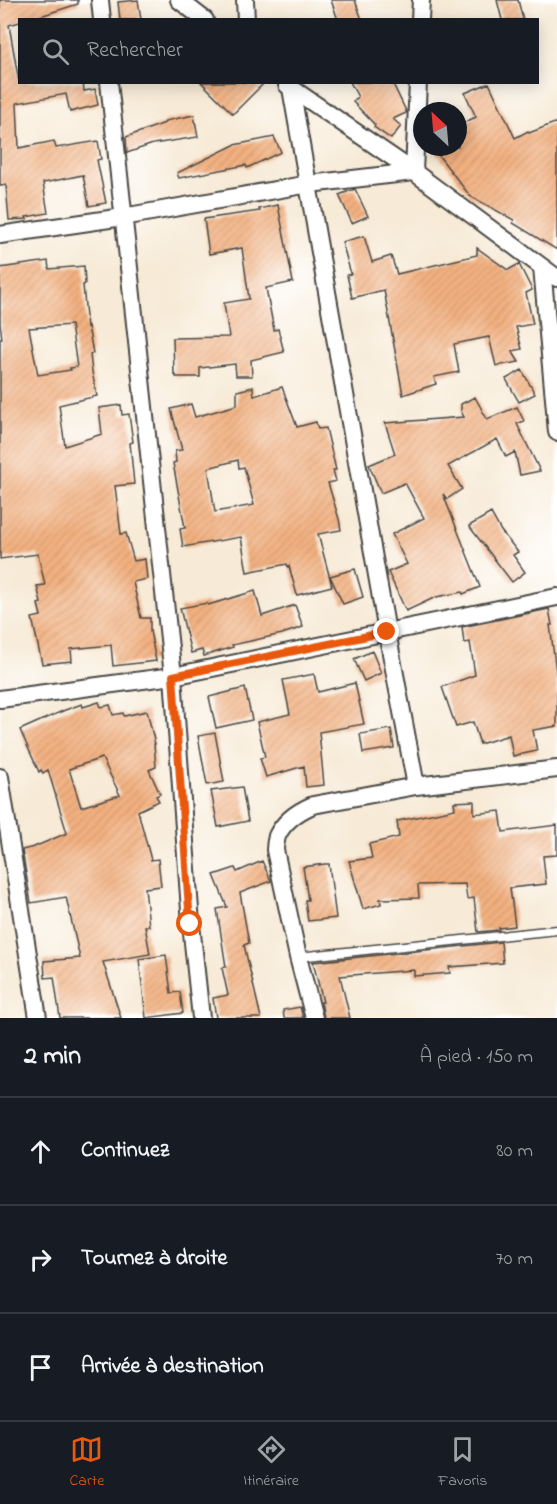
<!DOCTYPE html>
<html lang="fr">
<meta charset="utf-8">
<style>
body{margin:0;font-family:"Indie Flower",sans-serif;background:#20242c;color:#f1f3f6}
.compass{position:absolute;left:413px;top:102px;width:54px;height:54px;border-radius:50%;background:#171b24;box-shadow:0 3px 15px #0003;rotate:334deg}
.stop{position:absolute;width:18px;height:18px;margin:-14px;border:4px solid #ea580c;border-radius:50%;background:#fff}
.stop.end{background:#ea580c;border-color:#fff;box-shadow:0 2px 6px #0008}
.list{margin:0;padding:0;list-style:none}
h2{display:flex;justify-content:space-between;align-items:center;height:78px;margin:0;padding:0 24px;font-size:26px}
h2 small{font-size:20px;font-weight:400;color:#9ea1a6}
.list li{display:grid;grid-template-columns:39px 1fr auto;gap:18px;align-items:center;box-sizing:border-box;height:108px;padding:0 24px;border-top:2px solid #363941}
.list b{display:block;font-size:22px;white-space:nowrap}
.list em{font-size:20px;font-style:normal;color:#9ea1a6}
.icon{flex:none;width:33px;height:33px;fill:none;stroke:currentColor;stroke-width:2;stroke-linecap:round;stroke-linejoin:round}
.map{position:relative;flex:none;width:557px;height:1018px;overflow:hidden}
.search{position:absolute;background:#171b24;box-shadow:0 3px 15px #0003;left:18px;right:18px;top:18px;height:66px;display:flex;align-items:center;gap:15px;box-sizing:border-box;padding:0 21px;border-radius:0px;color:#9ea1a6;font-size:22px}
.sheet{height:402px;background:#171b24}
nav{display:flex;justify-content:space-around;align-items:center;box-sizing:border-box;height:84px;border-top:2px solid #363941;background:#171b24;font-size:16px;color:#9ea1a6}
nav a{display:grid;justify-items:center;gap:3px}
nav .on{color:#ea580c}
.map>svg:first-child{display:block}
.building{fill:url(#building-hatch);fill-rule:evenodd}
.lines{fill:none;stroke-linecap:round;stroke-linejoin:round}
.lane-casing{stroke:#4a4845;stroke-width:11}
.street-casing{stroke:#4a4845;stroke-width:20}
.lane{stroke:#fff;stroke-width:8}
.street{stroke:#fff;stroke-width:16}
.route{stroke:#ea580c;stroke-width:8}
</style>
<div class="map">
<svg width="557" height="1018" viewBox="0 0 557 1018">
<defs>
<pattern id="building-hatch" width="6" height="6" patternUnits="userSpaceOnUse" patternTransform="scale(1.5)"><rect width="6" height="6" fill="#f3b180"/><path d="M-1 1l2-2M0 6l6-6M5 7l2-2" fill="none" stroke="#d0986f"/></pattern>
</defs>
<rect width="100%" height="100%" fill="#fff"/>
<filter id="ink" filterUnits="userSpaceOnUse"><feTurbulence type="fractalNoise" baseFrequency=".0167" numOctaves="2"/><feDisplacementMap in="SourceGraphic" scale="12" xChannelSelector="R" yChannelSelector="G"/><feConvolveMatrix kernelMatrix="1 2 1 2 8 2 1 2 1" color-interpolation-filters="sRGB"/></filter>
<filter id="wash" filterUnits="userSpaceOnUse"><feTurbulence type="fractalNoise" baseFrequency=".008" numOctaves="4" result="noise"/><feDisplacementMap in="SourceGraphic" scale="24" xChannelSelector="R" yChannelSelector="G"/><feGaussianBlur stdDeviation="1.35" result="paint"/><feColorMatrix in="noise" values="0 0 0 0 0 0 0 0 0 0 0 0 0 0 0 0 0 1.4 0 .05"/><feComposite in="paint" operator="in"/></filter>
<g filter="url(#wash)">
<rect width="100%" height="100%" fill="#f7ead6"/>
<g id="blocks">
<path class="building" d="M0 0H78V4L28 20H20V22L9 25 19 82H83L84 91 95 89 98 105 70 112 66 94 17 103 19 148 54 141 56 148 98 141 101 159 97 160 106 203 89 206 83 175 43 183 48 213 26 217 27 219 9 220 6 185 0 186Z
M138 0 141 20H120L118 2Z
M331 0H355L362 20H338Z
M497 0H518L523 20H502Z
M201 82H265L233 114Z
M350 82H392L406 111V113L393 119 401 126 391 139 374 127 375 125 353 102 358 97Z
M489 83 515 138 528 131 529 133 557 122V250L513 223 514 220 470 196 432 147H458V125L476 117 465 93Z
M194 115 198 137 153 144 127 153 126 137 165 123V121Z
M274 137 281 152 247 168 246 165 179 178 177 173 234 145Z
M355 189 368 216 352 223 339 195Z
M278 205 293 282 266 288 274 330 278 329 284 352 251 360 252 376H236L235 364 200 368V377H176V375H174L173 338 229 337 224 303 249 299 242 248 209 254 204 219 260 211 259 209Z
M364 236 372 262 391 256 397 274 477 255V248L508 270 519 264 532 290 526 293 533 324 516 327 522 349 512 351 519 362 496 366 489 337 454 344 459 372 434 377 436 384 403 395 384 290 352 298 347 275 351 274 342 242Z
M48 261 49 269 84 266 85 284 83 285 87 327 88 326 93 353 90 354 92 372 97 396 59 405 65 446 102 434 99 408 121 405 122 415 129 414 133 442 130 443 134 484 115 486 121 534 126 533 134 561 145 559 147 579 133 582 141 618H150V631L156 661 113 666 111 645 71 649 72 661 42 664 32 618 41 616 38 604 41 603 37 586 45 585 38 554 0 559V339H2L0 323V268ZM71 325 77 367 70 368 71 370 38 375 29 328Z
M522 370 535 394 519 402 506 379Z
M253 387 254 396 282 387 297 427 316 422 318 429 326 428 336 470H333L336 481 328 483 339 519 341 530 318 534 332 586 297 595 289 566 288 567 287 564 247 572 241 537 183 547 180 529 185 528 173 463 176 462 175 451 182 450 171 409 191 404 195 417 237 405V391ZM238 460 239 468 244 467 254 505 215 512 208 468Z
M475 397 487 419 517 407 524 421 517 424 540 471 520 475 515 452 506 457 497 439 448 466 462 489 447 499 443 494 480 587 463 594 462 592 436 597 406 611 388 572 407 564 392 534 424 518 405 483 381 493 369 465 395 454 385 423 464 417 461 411V404Z
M491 513 501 531 518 552 513 555 525 572 512 582 469 526Z
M355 569 363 597 343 604 330 576Z
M255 591 262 616 295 605 303 627 282 634 232 645 233 647 204 656 202 650 191 653 180 608 207 603 208 605Z
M549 609 552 625H550L557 679V726L533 730 537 751 513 756 509 735 480 744 473 722 456 727 442 687 475 675 470 642 464 643 462 627Z
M372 651 381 673 364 681 354 659Z
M314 674 318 692 355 683 364 724 319 732 324 785 306 787 304 766 266 777 260 758 265 757 257 722 290 714 283 680Z
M245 688 252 720 216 728 209 697Z
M99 702 101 707 110 705 113 715 123 713 124 716 147 711 155 744H154L156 767 149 770 160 794 156 796 159 801 138 811 151 860 158 859 161 886 145 888 149 926H145L150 954 103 962 121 1018H60L54 977 45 978 44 961 80 958 66 897 31 903 22 850 34 847 67 833 48 770 43 773 41 770 39 772 20 730 65 710 82 704 83 707ZM102 758 120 795 81 807 69 769Z
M391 729 394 748 363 753 360 734Z
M215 733 224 782 207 785 198 736Z
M242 787 248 821 218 827 211 791Z
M474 801V814L500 811 503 832 557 825V855L543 856 546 884 510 888 515 926 499 928V930L478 932 474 898 467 899 465 884 418 885 419 898 380 899 381 904 363 909 349 861 372 858 369 844 399 837 397 821 455 809 454 802Z
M262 861 271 881 240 893 249 943 244 945 261 1018H216L213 998 228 995 222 968 226 967 217 909 227 907 214 875 235 868 237 872Z
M325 864H329L336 918 308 921 305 900H308L303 867Z
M501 942 503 963 449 967 450 973 414 976V970L340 976 350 1018H324L321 1002H323L313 962Z
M166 955 171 993 180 992 183 1013 146 1018 139 959Z
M300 1007 303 1018H284L283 1010Z"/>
</g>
</g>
<g filter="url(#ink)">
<use href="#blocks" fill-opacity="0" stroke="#4a4845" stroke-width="1.5"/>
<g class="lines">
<defs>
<path id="lane" d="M298 957 557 930"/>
<path id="street" d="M100 0 102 20
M179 0 205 20
M245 0 246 20
M420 20 421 0
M109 82 173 676 191 924 201 1018
M287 85 414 172 557 278
M291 88 387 632 416 786
M0 235 123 217 309 184 414 172 418 82
M542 267 557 432
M0 699 173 676 557 597
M0 777 38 1018
M314 1018 298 957 275 850C275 846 276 840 277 836 284 821 299 811 313 805L416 786 557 769"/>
</defs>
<use href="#lane" class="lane-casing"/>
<use href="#street" class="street-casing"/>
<use href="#lane" class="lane"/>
<use href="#street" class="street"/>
</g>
</g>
<g class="lines" filter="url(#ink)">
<path class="route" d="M190 924 173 676 387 632"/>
</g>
</svg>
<svg class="compass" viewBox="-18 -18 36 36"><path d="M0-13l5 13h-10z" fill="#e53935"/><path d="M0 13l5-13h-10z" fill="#9ea1a6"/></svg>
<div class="stop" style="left:190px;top:924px"></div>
<div class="stop end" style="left:387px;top:632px"></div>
<div class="search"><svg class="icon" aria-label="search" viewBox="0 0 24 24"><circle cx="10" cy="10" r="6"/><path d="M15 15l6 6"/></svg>Rechercher</div>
</div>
<section class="sheet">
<h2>2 min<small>À pied · 150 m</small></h2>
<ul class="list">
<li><svg class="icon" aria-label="ahead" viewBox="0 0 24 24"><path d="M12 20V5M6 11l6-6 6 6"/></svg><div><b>Continuez</b></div><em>80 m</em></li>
<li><svg class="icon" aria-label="right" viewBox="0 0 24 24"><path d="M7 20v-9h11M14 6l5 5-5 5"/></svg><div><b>Tournez à droite</b></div><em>70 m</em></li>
<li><svg class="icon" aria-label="arrive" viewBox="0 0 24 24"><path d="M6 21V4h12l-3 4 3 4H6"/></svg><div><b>Arrivée à destination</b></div></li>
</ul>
</section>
<nav>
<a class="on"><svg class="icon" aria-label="map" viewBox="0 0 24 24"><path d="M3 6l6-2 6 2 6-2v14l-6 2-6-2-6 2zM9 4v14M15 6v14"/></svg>Carte</a>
<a><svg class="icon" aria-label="directions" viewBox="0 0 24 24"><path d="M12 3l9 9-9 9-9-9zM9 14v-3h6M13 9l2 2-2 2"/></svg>Itinéraire</a>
<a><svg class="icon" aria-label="saved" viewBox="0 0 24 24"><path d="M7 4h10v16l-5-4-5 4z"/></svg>Favoris</a>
</nav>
